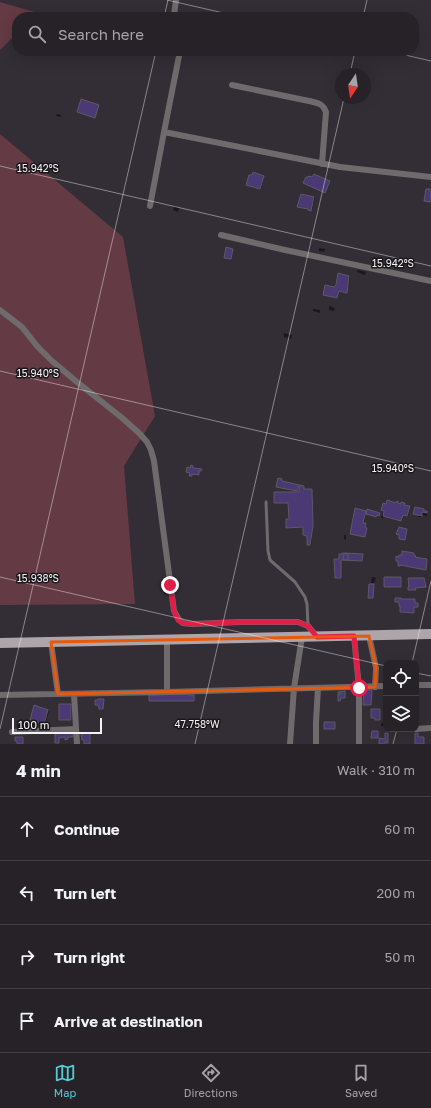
<!DOCTYPE html>
<meta charset="utf-8">
<style>
body{margin:0;font-family:"Golos Text",sans-serif;background:#322f34;color:#f1f3f6}
.controls{position:absolute;right:12px;bottom:12px;display:grid;overflow:hidden;border-radius:8px;box-shadow:0 4px 16px #0002}
.controls button{width:36px;height:36px;display:grid;place-items:center;padding:0;border:0;border-bottom:1px solid #423f45;background:#262228;color:#f1f3f6;font:20px sans-serif}
.compass{position:absolute;left:335px;top:68px;width:36px;height:36px;border-radius:50%;background:#262228;box-shadow:0 4px 16px #0002;rotate:193deg}
.scale{position:absolute;left:12px;bottom:10px;width:90px;box-sizing:border-box;padding-left:4px;border:2px solid #f4f1f6;border-top:0;font-size:11px;line-height:14px;white-space:nowrap;color:#f4f1f6;-webkit-text-stroke:3px #19171a;paint-order:stroke}
.stop{position:absolute;width:12px;height:12px;margin:-9px;border:3px solid #e11d48;border-radius:50%;background:#fff}
.stop.end{background:#e11d48;border-color:#fff;box-shadow:0 1px 4px #0008}
.list{margin:0;padding:0;list-style:none}
h2{display:flex;justify-content:space-between;align-items:center;height:52px;margin:0;padding:0 16px;font-size:17px}
h2 small{font-size:13px;font-weight:400;color:#a4a4a8}
.list li{display:grid;grid-template-columns:26px 1fr auto;gap:12px;align-items:center;box-sizing:border-box;height:64px;padding:0 16px;border-top:1px solid #423f45}
.list b{display:block;font-size:15px;white-space:nowrap}
.list em{font-size:13px;font-style:normal;color:#a4a4a8}
.icon{flex:none;width:22px;height:22px;fill:none;stroke:currentColor;stroke-width:2;stroke-linecap:round;stroke-linejoin:round}
.map{position:relative;flex:none;width:431px;height:744px;overflow:hidden}
.search{position:absolute;background:#262228;box-shadow:0 4px 16px #0002;left:12px;right:12px;top:12px;height:44px;display:flex;align-items:center;gap:10px;box-sizing:border-box;padding:0 14px;border-radius:16px;color:#a4a4a8;font-size:15px}
.sheet{height:308px;background:#262228}
nav{display:flex;justify-content:space-around;align-items:center;box-sizing:border-box;height:56px;border-top:1px solid #423f45;background:#262228;font-size:11px;color:#a4a4a8}
nav a{display:grid;justify-items:center;gap:2px}
nav .on{color:#52ccd6}
.map>svg:first-child{display:block}
.green{fill:#643a44}
.shadow{fill:#0007}
.building{fill:#4b3976;stroke:#5b5a63}
.lines{fill:none;stroke-linecap:round;stroke-linejoin:round}
.service{stroke:#6f6b6d;stroke-width:3}
.minor{stroke:#6f6b6d;stroke-width:6}
.primary{stroke:#aea5ab;stroke-width:10}
.route{stroke:#e11d48;stroke-width:5}
.marked{fill:none;stroke:#e8590c;stroke-width:3;stroke-linejoin:round}
.ticks{fill:none;stroke:#f4f1f6;stroke-width:1;stroke-opacity:0.45}
.ticks-label{font-size:10px;text-anchor:middle;fill:#f4f1f6;stroke:#19171a;stroke-width:3;stroke-linejoin:round;paint-order:stroke}
</style>
<div class="map">
<svg width="431" height="744" viewBox="0 0 431 744">
<rect width="100%" height="100%" fill="#332d35"/>
<path class="green" d="M0 2 38 13 33 17H17V33L0 50Z
M0 134 123 237 155 416 124 466 135 604 0 605Z"/>
<path class="shadow" d="M57 114 61 115V117L56 116Z
M254 174 264 177 261 189 247 184Z
M302 195 315 198 312 210H309Z
M174 206 179 208 178 212 173 210Z
M319 248 325 249 324 252 319 251Z
M358 270 366 272 365 275 357 272Z
M339 275 350 277 347 293 339 291 338 298 324 294 335 288Z
M329 306 335 308 334 311 329 310Z
M313 309 320 310V313L313 311Z
M284 333 292 335 291 339 284 337Z
M279 480 283 481 282 482 304 487 305 490H312L313 526 311 545H308V536L302 535 304 534V527H288L290 520 300 491 278 487Z
M402 503 405 504V506L410 507 408 516 403 515 402 520 384 516 383 518H381L382 516 378 515 377 516 366 513 364 524 366 525 365 528 367 529 365 536 351 533 355 510 367 512 368 510 382 516 384 505H401Z
M424 510V512L427 513V516L421 515V517H418V514Z
M344 535H346V540L344 539Z
M372 577 376 578 374 583H371Z
M60 705 72 706V720H60Z
M35 707 49 711 45 724 31 719Z
M381 723H386V726H381Z"/>
<path class="building" d="M81 99 99 105 95 118 77 112Z
M253 172 264 176 260 189 246 185 249 175H252Z
M314 174 330 181 325 193 303 183 306 177H308L309 176 312 177Z
M426 189H431V202L424 201Z
M301 194 314 197 311 211 308 210V209L297 207Z
M226 247 233 249 231 259 224 258Z
M338 273 349 276 347 293 339 291 337 298 323 295 325 285 334 287 336 285Z
M191 465 193 466V468L202 469 201 471H199V475L192 474V476H189L190 473 186 472 187 467 190 468Z
M278 478 282 479V481L304 486V489H312L313 526 310 545H307V536L303 535V527L286 528V519H289L288 503H274V492H299V486L297 491 276 487Z
M387 500 396 503 397 501H398V503L401 504V502L405 503 404 505 410 506 407 516 403 515 401 521 383 516 384 511 381 510 383 503 386 504Z
M415 507 424 509V511H427V513L422 512V516L413 514Z
M355 508 366 511 363 523H366L365 527 367 528 365 537 350 534Z
M367 509 380 513 379 516 377 515 376 517 366 514Z
M399 527 407 529 405 540 399 539V535L396 534Z
M402 551 414 553V555L416 556 415 557 427 559 426 570 400 565V566H398V561H396V556L399 557V555H402Z
M342 553 348 554V560H341V578H335L334 559H339V554H342Z
M344 553 363 554 362 561 343 560Z
M384 577H401V587H384Z
M408 578H424L426 587 415 588 416 590H408V587H409Z
M369 584H374L373 598H368Z
M395 598H401V599H415V603H418V607H414V613L400 612V606H399V602H395Z
M364 690H372L371 705H363Z
M345 691V698H341L340 701H338V694H341V693H338V692Z
M189 694V695H194V701H149V695Z
M98 699H104L103 709H99L98 705H95V700H98Z
M59 704H71V720H59Z
M34 705 48 710 44 724 30 720Z
M371 709H380V720H375V718H371Z
M324 722H335V729H324Z
M372 731H378V738H371Z
M73 732V737H68V739L65 740V737L59 738V743H55V734Z
M90 733V744H84V740H82L81 734Z
M385 733H388V743H386V741H385V744H379V738L385 739Z
M415 733H418V737H424V744H415Z
M15 737H23V744H17V741H15Z"/>
<g class="lines">
<path class="service" d="M266 502 268 551 270 560 295 582 305 597 307 604 308 626"/>
<path class="minor" d="M175 17 174 15 176 0
M180 51 164 132 340 167 431 177
M232 85 309 101C317 103 323 103 326 112L322 164
M150 206 164 132
M221 235 285 250 431 281
M0 310 22 327 37 346 52 361 77 382 121 417 139 433 147 442 151 450 154 461 174 611 179 620 183 623 192 624 240 622H298L308 626 317 637
M354 636 359 688V744
M369 636 376 668 375 687
M51 642 58 694
M416 685H431
M167 692V640
M74 694 77 744
M0 695 167 692 386 686
M393 729H407
M416 729 431 728
M12 732 76 729
M290 744 294 688 302 637
M316 744V722L318 688"/>
<path class="primary" d="M0 643 431 634"/>
</g>
<g class="lines">
<path class="route" d="M170 585 174 611 178 620 183 623 192 624 240 622H298L308 626 317 637 354 636 359 688"/>
</g>
<path class="marked" d="M369 636 376 668 375 687 58 694 51 642Z"/>
<path class="ticks" d="M167 0 241 17M164 17 168 0M363 17 367 0M388 51 431 61M350 74 355 51M0 166 431 266M0 371 431 471M0 577 386 666M412 663 431 581M416 673 431 676M0 729 156 51M195 744 344 98M393 744 397 729"/>
<g class="ticks-label">
<text x="38" y="172">15.942°S</text>
<text x="393" y="267">15.942°S</text>
<text x="38" y="377">15.940°S</text>
<text x="393" y="472">15.940°S</text>
<text x="38" y="582">15.938°S</text>
<text x="197" y="728">47.758°W</text>
</g>
</svg>
<div class="controls">
<button><svg class="icon" aria-label="locate" viewBox="0 0 24 24"><circle cx="12" cy="12" r="6"/><path d="M12 2v4M12 18v4M2 12h4M18 12h4"/></svg></button>
<button><svg class="icon" aria-label="layers" viewBox="0 0 24 24"><path d="M12 4l9 5-9 5-9-5zM3 14l9 5 9-5"/></svg></button>
</div>
<svg class="compass" viewBox="-18 -18 36 36"><path d="M0-13l5 13h-10z" fill="#e53935"/><path d="M0 13l5-13h-10z" fill="#a4a4a8"/></svg>
<div class="scale">100 m</div>
<div class="stop" style="left:359px;top:688px"></div>
<div class="stop end" style="left:170px;top:585px"></div>
<div class="search"><svg class="icon" aria-label="search" viewBox="0 0 24 24"><circle cx="10" cy="10" r="6"/><path d="M15 15l6 6"/></svg>Search here</div>
</div>
<section class="sheet">
<h2>4 min<small>Walk · 310 m</small></h2>
<ul class="list">
<li><svg class="icon" aria-label="ahead" viewBox="0 0 24 24"><path d="M12 20V5M6 11l6-6 6 6"/></svg><div><b>Continue</b></div><em>60 m</em></li>
<li><svg class="icon" aria-label="left" viewBox="0 0 24 24"><path d="M17 20v-9H6M10 6l-5 5 5 5"/></svg><div><b>Turn left</b></div><em>200 m</em></li>
<li><svg class="icon" aria-label="right" viewBox="0 0 24 24"><path d="M7 20v-9h11M14 6l5 5-5 5"/></svg><div><b>Turn right</b></div><em>50 m</em></li>
<li><svg class="icon" aria-label="arrive" viewBox="0 0 24 24"><path d="M6 21V4h12l-3 4 3 4H6"/></svg><div><b>Arrive at destination</b></div></li>
</ul>
</section>
<nav>
<a class="on"><svg class="icon" aria-label="map" viewBox="0 0 24 24"><path d="M3 6l6-2 6 2 6-2v14l-6 2-6-2-6 2zM9 4v14M15 6v14"/></svg>Map</a>
<a><svg class="icon" aria-label="directions" viewBox="0 0 24 24"><path d="M12 3l9 9-9 9-9-9zM9 14v-3h6M13 9l2 2-2 2"/></svg>Directions</a>
<a><svg class="icon" aria-label="saved" viewBox="0 0 24 24"><path d="M7 4h10v16l-5-4-5 4z"/></svg>Saved</a>
</nav>
